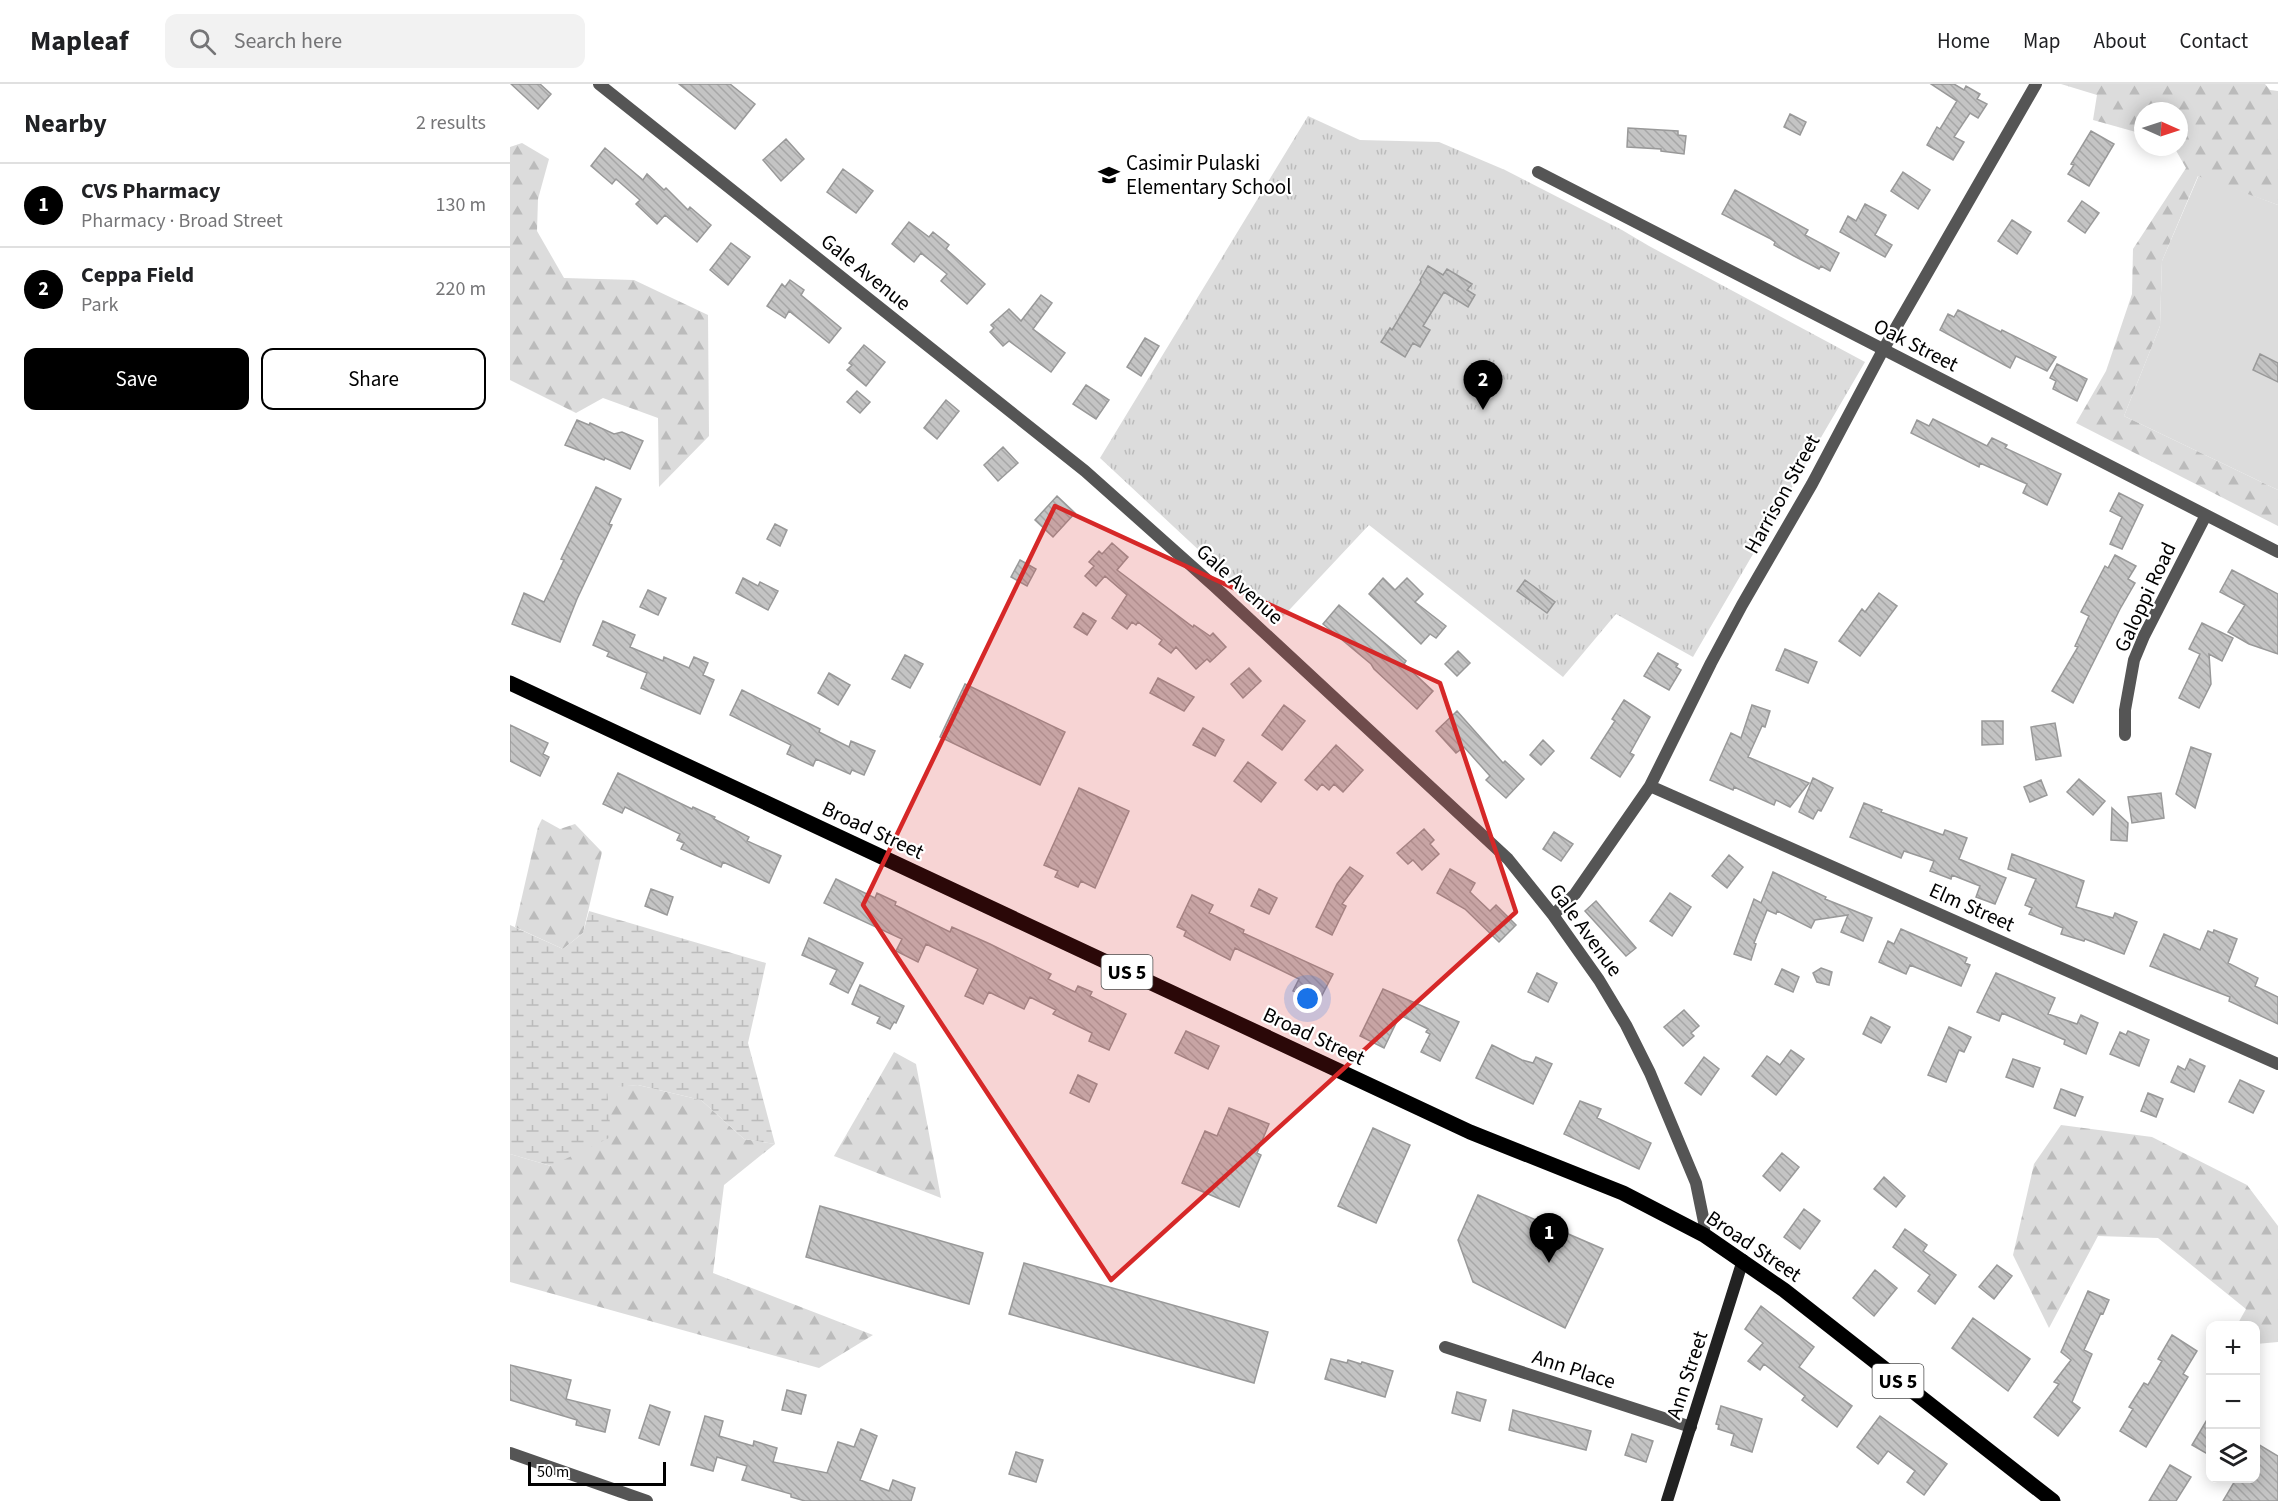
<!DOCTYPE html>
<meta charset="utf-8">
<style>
body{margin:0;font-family:"Source Sans 3",sans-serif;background:#f2f2f2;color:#202124}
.controls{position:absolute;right:18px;bottom:18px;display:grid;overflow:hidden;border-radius:12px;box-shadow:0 3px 15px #0003}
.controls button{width:54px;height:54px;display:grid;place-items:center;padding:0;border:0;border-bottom:2px solid #e0e0e0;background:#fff;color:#202124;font:30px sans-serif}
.compass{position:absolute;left:1624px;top:18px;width:54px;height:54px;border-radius:50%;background:#fff;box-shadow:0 3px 15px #0003;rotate:93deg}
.scale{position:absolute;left:18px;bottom:15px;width:138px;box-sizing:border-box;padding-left:6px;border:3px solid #000;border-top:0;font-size:16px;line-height:21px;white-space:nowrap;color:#000;-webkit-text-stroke:4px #fff;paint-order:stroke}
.you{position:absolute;left:798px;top:915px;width:21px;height:21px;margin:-15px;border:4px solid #fff;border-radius:50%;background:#1a73e8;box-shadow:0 0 0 9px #1a73e833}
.badge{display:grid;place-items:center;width:39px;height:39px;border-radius:50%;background:#000;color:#fff;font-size:20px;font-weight:700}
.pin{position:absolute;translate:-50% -50px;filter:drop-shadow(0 2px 3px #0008)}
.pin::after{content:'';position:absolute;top:32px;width:21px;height:18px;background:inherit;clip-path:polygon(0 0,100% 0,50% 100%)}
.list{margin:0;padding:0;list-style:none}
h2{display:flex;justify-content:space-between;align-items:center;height:78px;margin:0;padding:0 24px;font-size:26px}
h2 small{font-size:20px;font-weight:400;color:#757577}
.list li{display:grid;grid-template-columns:39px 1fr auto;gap:18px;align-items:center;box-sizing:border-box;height:84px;padding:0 24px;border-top:2px solid #e0e0e0}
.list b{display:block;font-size:22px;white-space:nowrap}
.list p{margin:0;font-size:20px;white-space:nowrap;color:#757577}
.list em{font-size:20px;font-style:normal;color:#757577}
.actions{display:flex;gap:12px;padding:18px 24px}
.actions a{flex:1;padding:14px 0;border:2px solid #000;border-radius:12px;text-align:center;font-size:21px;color:#000}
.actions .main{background:#000;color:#fff}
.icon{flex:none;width:33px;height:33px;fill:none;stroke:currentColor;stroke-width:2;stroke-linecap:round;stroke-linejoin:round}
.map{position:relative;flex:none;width:1768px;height:1417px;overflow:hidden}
header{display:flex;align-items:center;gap:36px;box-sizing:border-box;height:84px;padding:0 30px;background:#fff;border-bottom:2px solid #e0e0e0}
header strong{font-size:28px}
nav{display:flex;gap:33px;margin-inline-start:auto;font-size:21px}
.search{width:420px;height:54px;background:#f2f2f2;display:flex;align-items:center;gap:15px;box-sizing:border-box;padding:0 21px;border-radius:12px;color:#757577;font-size:22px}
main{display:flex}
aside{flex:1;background:#fff}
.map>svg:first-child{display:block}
.green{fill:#dcdcdc}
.forest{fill:url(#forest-firs)}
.wetland{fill:url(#wetland-marsh)}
.park{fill:url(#park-tufts)}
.building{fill:url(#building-back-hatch);stroke:#999;stroke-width:1.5}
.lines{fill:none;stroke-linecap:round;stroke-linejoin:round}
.minor{stroke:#555;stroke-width:12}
.tertiary{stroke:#555;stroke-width:12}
.secondary{stroke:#222;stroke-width:12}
.primary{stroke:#000;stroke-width:15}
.marked{fill:#d62828;fill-opacity:0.2;stroke:#d62828;stroke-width:4.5;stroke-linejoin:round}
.labels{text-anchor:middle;stroke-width:4.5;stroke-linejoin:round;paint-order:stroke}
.shield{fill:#fff;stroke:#4c4c4c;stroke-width:1.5}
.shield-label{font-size:20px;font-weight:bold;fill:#000}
.poi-label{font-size:21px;fill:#000;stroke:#fff;text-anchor:start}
.street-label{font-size:21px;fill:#000;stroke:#fff}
</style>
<header>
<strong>Mapleaf</strong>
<div class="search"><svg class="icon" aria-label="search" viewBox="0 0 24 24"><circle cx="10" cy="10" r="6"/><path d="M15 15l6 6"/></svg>Search here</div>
<nav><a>Home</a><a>Map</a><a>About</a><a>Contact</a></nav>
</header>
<main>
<aside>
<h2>Nearby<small>2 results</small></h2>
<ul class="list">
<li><span class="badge">1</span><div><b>CVS Pharmacy</b><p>Pharmacy · Broad Street</p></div><em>130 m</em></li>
<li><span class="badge">2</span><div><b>Ceppa Field</b><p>Park</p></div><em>220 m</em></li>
</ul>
<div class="actions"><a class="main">Save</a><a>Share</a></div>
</aside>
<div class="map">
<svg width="1768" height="1417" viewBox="0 0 1768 1417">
<defs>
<pattern id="forest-firs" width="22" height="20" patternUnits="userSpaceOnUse" patternTransform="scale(1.5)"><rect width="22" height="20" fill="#dcdcdc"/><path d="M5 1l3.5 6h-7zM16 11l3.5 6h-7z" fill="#bbb"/></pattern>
<pattern id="wetland-marsh" width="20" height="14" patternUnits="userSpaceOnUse" patternTransform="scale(1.5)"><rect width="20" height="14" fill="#dcdcdc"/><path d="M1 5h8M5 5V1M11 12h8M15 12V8" fill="none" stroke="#bbb"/></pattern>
<pattern id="park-tufts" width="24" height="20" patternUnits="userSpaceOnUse" patternTransform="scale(1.5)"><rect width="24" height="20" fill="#dcdcdc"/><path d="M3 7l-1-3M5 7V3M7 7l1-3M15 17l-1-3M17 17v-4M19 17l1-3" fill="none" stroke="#bbb"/></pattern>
<pattern id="building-back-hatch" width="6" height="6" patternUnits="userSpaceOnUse" patternTransform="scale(1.5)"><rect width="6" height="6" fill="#c4c4c4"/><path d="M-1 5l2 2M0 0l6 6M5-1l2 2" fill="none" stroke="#a7a7a7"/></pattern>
</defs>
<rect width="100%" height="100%" fill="#fff"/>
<path class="green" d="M1689 91 1768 121V406L1614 332 1650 242 1652 177Z"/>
<path class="forest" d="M1551 0H1755L1760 6 1768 7V121L1688 92 1652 177 1650 242 1614 332 1768 406V442L1566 339 1596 287 1622 210 1623 165 1676 84 1664 63H1669V27H1633V50L1583 36 1587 11Z
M12 59 39 75 28 115 27 147 54 194 124 196 198 231 199 352 149 403 148 334 93 314 66 329 0 296V63Z
M32 735 50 745 65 740 92 768 73 849 53 865 5 843 28 743Z
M384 968 406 980 431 1114 324 1072Z
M128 1001 191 1016 234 1055 265 1060 214 1101 203 1189 363 1251 309 1284 0 1198V1070L41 1082 96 1003Z
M1551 1041 1642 1053 1737 1101 1768 1142V1258L1746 1260V1242L1727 1241 1736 1225 1648 1154 1588 1152 1539 1244 1503 1171 1524 1080Z"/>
<path class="wetland" d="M79 827 256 879 238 959 265 1060 234 1055 191 1016 128 1001 97 1004 101 1053 41 1082 0 1070V841L53 865 73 849Z"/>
<path class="park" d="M798 32 850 56 929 58 995 86 1112 146 1139 162 1355 278 1183 573 1106 530 1053 593 859 441 767 539 590 374Z"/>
<path class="building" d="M1 0H30L41 10 28 25Z
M169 0H220L245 20 225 45Z
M1421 0H1444L1454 6 1456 2 1470 10 1467 15 1477 20 1468 34 1460 29 1444 53 1454 58 1443 76 1417 61 1427 43 1430 45 1447 17Z
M1280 30 1296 38 1290 51 1274 43Z
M1118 44 1168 47V51L1176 52 1174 70 1151 67V65L1117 63Z
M1581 47 1604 60 1579 102 1558 90 1564 81 1561 80Z
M276 55 294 75 271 97 253 76Z
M95 64 133 96 137 90 154 106 156 104 178 126 180 123 201 141 187 158 155 131 147 140 126 120 130 116 106 95 102 100 81 82Z
M333 85 363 107 346 129 317 108Z
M1393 88 1420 106 1408 125 1381 107Z
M1225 106 1298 146 1295 151 1329 169 1320 187 1311 182 1309 185 1284 172 1264 161 1265 158 1259 154 1212 130Z
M1572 117 1589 129 1575 149 1558 137Z
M1355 120 1376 131 1365 151 1382 161 1375 173 1330 148 1338 132 1346 137Z
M1502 136 1521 148 1507 170 1488 157Z
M399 138 419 153 423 148 439 161 436 165 475 200 457 220 431 197 437 190 411 169 404 178 382 160Z
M221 159 240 173 218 201 200 186Z
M918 182 933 191 937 185 962 200 957 206 965 211 958 223 934 208 913 242 920 246 910 263 903 259 895 273 871 258 880 244 882 246 911 198 910 196Z
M280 196 294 206 291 211 331 244 319 259 279 227 275 234 257 222 272 200 275 203Z
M531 211 542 219 523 245 555 269 541 288 499 257 493 262 480 248 484 244 481 241 499 225 511 237Z
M1448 226 1491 248 1492 246 1546 273 1537 287 1506 272 1500 284 1430 246 1438 230 1444 233Z
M635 254 649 262 631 292 617 283Z
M354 261 375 278 356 302 337 286 342 281 339 279Z
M1750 270 1768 279V298L1743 286Z
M1547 280 1577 295 1567 317 1543 305 1546 297 1540 294Z
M576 301 599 316 586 335 563 320Z
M347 307 360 318 350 329 337 318Z
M436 316 449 327 427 355 414 344Z
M1423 335 1477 362 1482 354 1497 361 1495 364 1551 390 1537 421 1513 409 1517 400 1470 379 1469 383 1401 349 1407 336 1419 342Z
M67 336 79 341 80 339 104 350 112 348 133 357 120 385 95 374 94 376 55 361Z
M493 363 508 379 488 397 474 381Z
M86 403 111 415 99 440 102 441 67 515 50 558 2 540 14 509 34 518 54 476 51 475Z
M1609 409 1633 421 1612 465 1600 460 1612 433 1600 427Z
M547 412 565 429 543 453 525 436Z
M265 440 277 446 270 462 257 455Z
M602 459 618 473 607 486 683 543 684 541 700 552 703 549 716 563 700 578 697 575 686 585 666 563 661 569 649 560 652 556 628 538 626 541 622 538 617 545 602 534 617 511 595 492 586 502 575 492 584 482 579 478 589 467 592 470Z
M1605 471 1626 482 1618 495 1625 499 1610 525 1563 619 1542 607 1568 563 1565 562 1579 532 1571 528 1595 482 1598 484Z
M510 476 526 485 517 502 501 493Z
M1722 486 1768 510V570L1739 560 1718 548 1735 521 1710 508Z
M233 494 248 502 250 498 268 507 258 526 226 509Z
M873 494 885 506 897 494 913 510 905 518 936 542 926 554 920 550 911 560 859 510Z
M1015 496 1045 518 1037 529 1007 507Z
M138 506 156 514 148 531 130 523Z
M1369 509 1387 522 1350 572 1329 557 1352 525 1355 528Z
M829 521 896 577 894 580 923 607 907 625 864 585 861 580 813 540Z
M573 529 586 537 577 551 564 543Z
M93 537 125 551 120 563 153 577 154 573 179 584 184 573 198 579 193 591 204 596 190 630 131 604 137 589 97 572 99 568 83 561Z
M1692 539 1723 554 1712 577 1699 570 1701 600 1689 624 1669 614 1690 570 1679 565Z
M1275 565 1307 578 1298 599 1266 586Z
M948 567 960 579 947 592 935 580Z
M1148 569 1168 580 1166 583 1171 586 1159 606 1134 592Z
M395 571 413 580 400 604 382 595Z
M739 584 751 597 733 614 721 600Z
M319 589 340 601 328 621 308 609Z
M648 594 684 613 674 627 640 609Z
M455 600 555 648 530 701 430 653Z
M232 606 310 645 309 648 339 663 341 657 365 667 354 691 342 686 340 690 306 675 303 682 277 670 281 661 220 631Z
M1114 616 1140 633 1120 669 1124 671 1110 693 1081 674 1105 637 1102 635Z
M774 621 795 637 772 666 752 651Z
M1242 621 1260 627 1255 643 1252 642 1238 673 1299 699 1280 723 1266 716 1264 721 1224 703 1223 706 1200 696 1221 649 1231 654Z
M947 627 993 679 995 677 1014 695 996 714 976 696 980 692 954 663 946 669 926 647Z
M1472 637H1493V660L1472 661Z
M1545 639 1551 672 1526 676 1521 643Z
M0 641 38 659 33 670 39 673 30 692 0 677Z
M693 644 714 656 705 672 683 661Z
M1033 656 1044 667 1031 681 1020 671Z
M826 661 853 686 833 708 824 700 819 706 812 700 807 706 795 696Z
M1681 663 1701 670 1685 724 1666 710Z
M738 678 766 699 751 718 724 697Z
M108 689 182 725 183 723 205 733 204 735 239 753 237 757 271 772 259 799 213 778 211 783 171 765 174 759 167 756 170 750 115 723 112 729 93 720Z
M1303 694 1323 704 1311 727 1308 726 1303 735 1289 728Z
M1569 695 1595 717 1583 731 1557 708Z
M1531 696 1537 711 1520 718 1514 703Z
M569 704 619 727 585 804 571 797 568 803 545 793 548 787 534 781Z
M1651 709 1654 734 1622 739 1618 713Z
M1354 719 1372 726 1371 728 1433 751 1435 746 1457 754 1449 775 1496 794 1485 820 1466 813 1470 802 1442 791 1441 795 1420 787 1424 777 1394 767 1391 774 1340 753Z
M1602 724 1618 739 1617 757 1601 756Z
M914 745 924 756 920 760 929 770 912 786 903 776 898 780 887 769Z
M1044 748 1063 760 1051 777 1033 765Z
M1502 770 1574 797 1566 823 1603 834 1605 829 1627 838 1614 870 1575 855 1574 857 1551 850 1553 844 1519 830 1522 824 1515 821 1526 795 1498 785Z
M1219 771 1233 783 1217 804 1202 792Z
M840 783 853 792 832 820 836 822 822 851 806 843 827 800Z
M940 785 965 799 960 808 980 827 986 821 1006 841 989 858 955 825 927 809Z
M1263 788 1316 813 1315 815 1362 834 1353 857 1331 848 1338 831 1305 836 1301 844 1267 827 1266 830 1257 826 1244 859 1246 860 1241 876 1224 870 1244 815 1251 819Z
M326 795 365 814 367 809 386 818 385 821 440 848 442 843 480 860 541 890 538 895 565 908 568 902 582 908 580 912 616 930 599 966 579 957 582 949 543 930 546 926 520 913 514 925 479 908 473 920 455 912 468 885 416 860 408 878 386 867 392 855 314 819Z
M141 805 163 813 157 831 135 822Z
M749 805 767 814 759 830 741 822Z
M1160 809 1181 823 1162 852 1140 837Z
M682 811 703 821 699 829 734 846 733 849 823 890 808 919 783 907 789 895 725 864 720 876 674 852 676 847 667 843Z
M1086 817 1126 864 1116 872 1075 827Z
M1391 845 1457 874 1455 879 1460 881 1451 902 1400 881 1396 890 1369 878 1378 857 1384 860Z
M1704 846 1727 855 1718 879 1748 894 1745 902 1768 913V940L1719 917 1720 913 1640 882 1654 850 1690 866 1698 847 1703 849Z
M299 854 353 879 338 909 320 900 327 886 292 871Z
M1311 884 1322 888 1319 901 1307 898 1303 889Z
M1272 885 1289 893 1283 908 1265 900Z
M1027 889 1047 899 1038 918 1018 908Z
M1486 889 1545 914 1538 930 1567 940 1571 931 1588 939 1576 970 1554 960 1555 956 1492 929 1489 937 1467 928Z
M350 901 394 922 386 939 384 938 380 945 367 939 370 933 342 920Z
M873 905 949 938 930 977 911 968 920 950 916 948 918 945 890 931 874 964 850 952Z
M1174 926 1189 942 1181 949 1184 952 1173 962 1154 943Z
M1361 933 1380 943 1371 959 1353 950Z
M1439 943 1461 953 1454 968 1449 966 1436 998 1418 991Z
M676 947 709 962 698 985 665 969Z
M1618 947 1639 956 1629 982 1600 970 1610 948 1616 951Z
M982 961 1012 976 1023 979 1026 973 1042 980 1023 1020 966 994Z
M1281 966 1294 975 1266 1011 1242 992 1257 972 1270 981Z
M1194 973 1209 985 1191 1011 1175 999Z
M1503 975 1530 984 1523 1003 1496 993Z
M1680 975 1695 982 1684 1008 1661 998 1668 982 1675 986Z
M568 991 587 1000 579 1018 560 1009Z
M1730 996 1754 1007 1743 1029 1719 1018Z
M1551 1005 1573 1013 1565 1032 1544 1024Z
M1638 1009 1653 1015 1646 1033 1631 1027Z
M1070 1017 1091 1025 1087 1034 1141 1059 1129 1085 1054 1050Z
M719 1024 759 1040 747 1069 751 1071 729 1123 672 1099 695 1047 707 1052Z
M863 1044 900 1061 866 1139 828 1122Z
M1272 1069 1289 1083 1270 1107 1253 1092Z
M1374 1093 1395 1112 1386 1123 1364 1105Z
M968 1111 1093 1165 1055 1244 963 1198 948 1156Z
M310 1122 473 1169 459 1220 296 1173Z
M1294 1125 1310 1137 1290 1165 1274 1153Z
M1395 1145 1417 1161 1413 1167 1446 1191 1425 1220 1408 1207 1420 1191 1383 1163Z
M514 1179 758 1248 744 1299 499 1230Z
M1487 1181 1502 1192 1484 1215 1469 1203Z
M1365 1186 1387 1204 1364 1232 1343 1214Z
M1578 1207 1599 1216 1593 1230 1591 1229 1574 1266 1582 1270 1562 1318 1570 1324 1548 1352 1524 1333 1549 1300 1544 1298 1561 1276 1551 1268Z
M1251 1222 1304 1263 1289 1283 1342 1322 1327 1343 1292 1316 1295 1312 1254 1280 1250 1286 1238 1277 1253 1259 1235 1245Z
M1463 1234 1520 1275 1498 1307 1442 1264Z
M1662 1251 1687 1267 1673 1290 1678 1293 1636 1363 1610 1347 1623 1325 1619 1323 1634 1299 1638 1301 1652 1277 1648 1275Z
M821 1275 837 1279 838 1276 851 1280 852 1278 883 1287 875 1313 815 1295Z
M0 1281 61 1296 56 1315 100 1326 95 1348 66 1341 67 1336 0 1316Z
M277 1306 296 1311 291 1330 272 1326Z
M947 1308 976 1316 970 1337 942 1329Z
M140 1321 160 1328 149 1361 129 1354Z
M1211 1322 1252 1335 1242 1368 1221 1361 1224 1350 1208 1345 1209 1341 1206 1340Z
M1003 1326 1081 1347 1076 1366 999 1346Z
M1701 1329V1372L1682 1361Z
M195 1332 213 1337 209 1352 243 1362 244 1357 267 1364 263 1378 317 1389 328 1358 344 1363 351 1345 367 1352 350 1396 379 1407 383 1396 405 1404 401 1417H295L281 1413V1410L232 1396 237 1382 207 1373 203 1387 181 1381Z
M1370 1332 1437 1380 1414 1411 1397 1398 1405 1387 1378 1367 1368 1380 1347 1363Z
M1122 1350 1143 1357 1136 1378 1115 1371Z
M1746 1359 1768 1372V1417H1713L1726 1395H1746Z
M506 1368 533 1376 526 1398 499 1390Z
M1660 1381 1681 1393 1666 1417H1639Z"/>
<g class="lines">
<path class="minor" d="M89 0 575 387 704 502 998 775 1043 831 1089 896 1116 941 1140 989 1186 1099 1194 1138V1151
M1028 88 1768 468
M1615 651V626L1624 576 1634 552 1696 431
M1140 702 1768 980
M1043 831 1065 810 1140 702 1201 579 1232 521 1302 400 1373 266 1526 0
M935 1263 1181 1343"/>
<path class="tertiary" d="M0 1369 137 1417"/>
<path class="secondary" d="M1157 1417 1233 1176"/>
<path class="primary" d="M0 599 960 1048 1113 1109 1194 1151 1274 1206 1543 1417"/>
</g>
<path class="marked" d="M545 422 930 599 1006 828 601 1196 353 821Z"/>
<defs>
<symbol id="school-bare" viewBox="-9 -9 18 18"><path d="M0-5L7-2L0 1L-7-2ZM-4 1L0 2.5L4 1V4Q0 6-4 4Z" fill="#000" stroke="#fff" stroke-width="2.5" paint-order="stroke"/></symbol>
</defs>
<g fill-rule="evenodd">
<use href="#school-bare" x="584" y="76" width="30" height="30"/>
</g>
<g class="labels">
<g class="shield">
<rect x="591.5" y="871" width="51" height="34" rx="4.5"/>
<rect x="1362.5" y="1280" width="51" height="34" rx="4.5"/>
</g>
<g class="shield-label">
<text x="617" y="895">US 5</text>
<text x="1388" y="1304">US 5</text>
</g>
<g class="poi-label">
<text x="616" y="86">Casimir Pulaski<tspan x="616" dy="24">Elementary School</tspan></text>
</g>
<g class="street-label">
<text transform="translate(356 188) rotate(39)" y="7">Gale Avenue</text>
<text transform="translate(1406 261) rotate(27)" y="7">Oak Street</text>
<text transform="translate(1272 410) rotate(-61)" y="7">Harrison Street</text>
<text transform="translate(730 500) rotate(42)" y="7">Gale Avenue</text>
<text transform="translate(1635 513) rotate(-65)" y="7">Galoppi Road</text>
<text transform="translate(363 746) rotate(25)" y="7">Broad Street</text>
<text transform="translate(1462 823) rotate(24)" y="7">Elm Street</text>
<text transform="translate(1076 846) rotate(54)" y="7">Gale Avenue</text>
<text transform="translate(804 952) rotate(25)" y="7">Broad Street</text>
<text transform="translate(1244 1162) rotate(34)" y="7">Broad Street</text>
<text transform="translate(1064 1285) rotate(18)" y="7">Ann Place</text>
<text transform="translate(1177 1291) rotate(-72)" y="7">Ann Street</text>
</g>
</g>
</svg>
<div class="controls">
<button>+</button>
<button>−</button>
<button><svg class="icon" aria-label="layers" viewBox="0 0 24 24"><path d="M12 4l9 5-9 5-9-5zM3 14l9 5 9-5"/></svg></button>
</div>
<svg class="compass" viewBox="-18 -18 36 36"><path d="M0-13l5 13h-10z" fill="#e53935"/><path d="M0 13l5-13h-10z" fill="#757577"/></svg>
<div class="scale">50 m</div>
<div class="you"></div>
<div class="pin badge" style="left:1039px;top:1179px">1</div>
<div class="pin badge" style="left:973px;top:326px">2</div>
</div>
</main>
